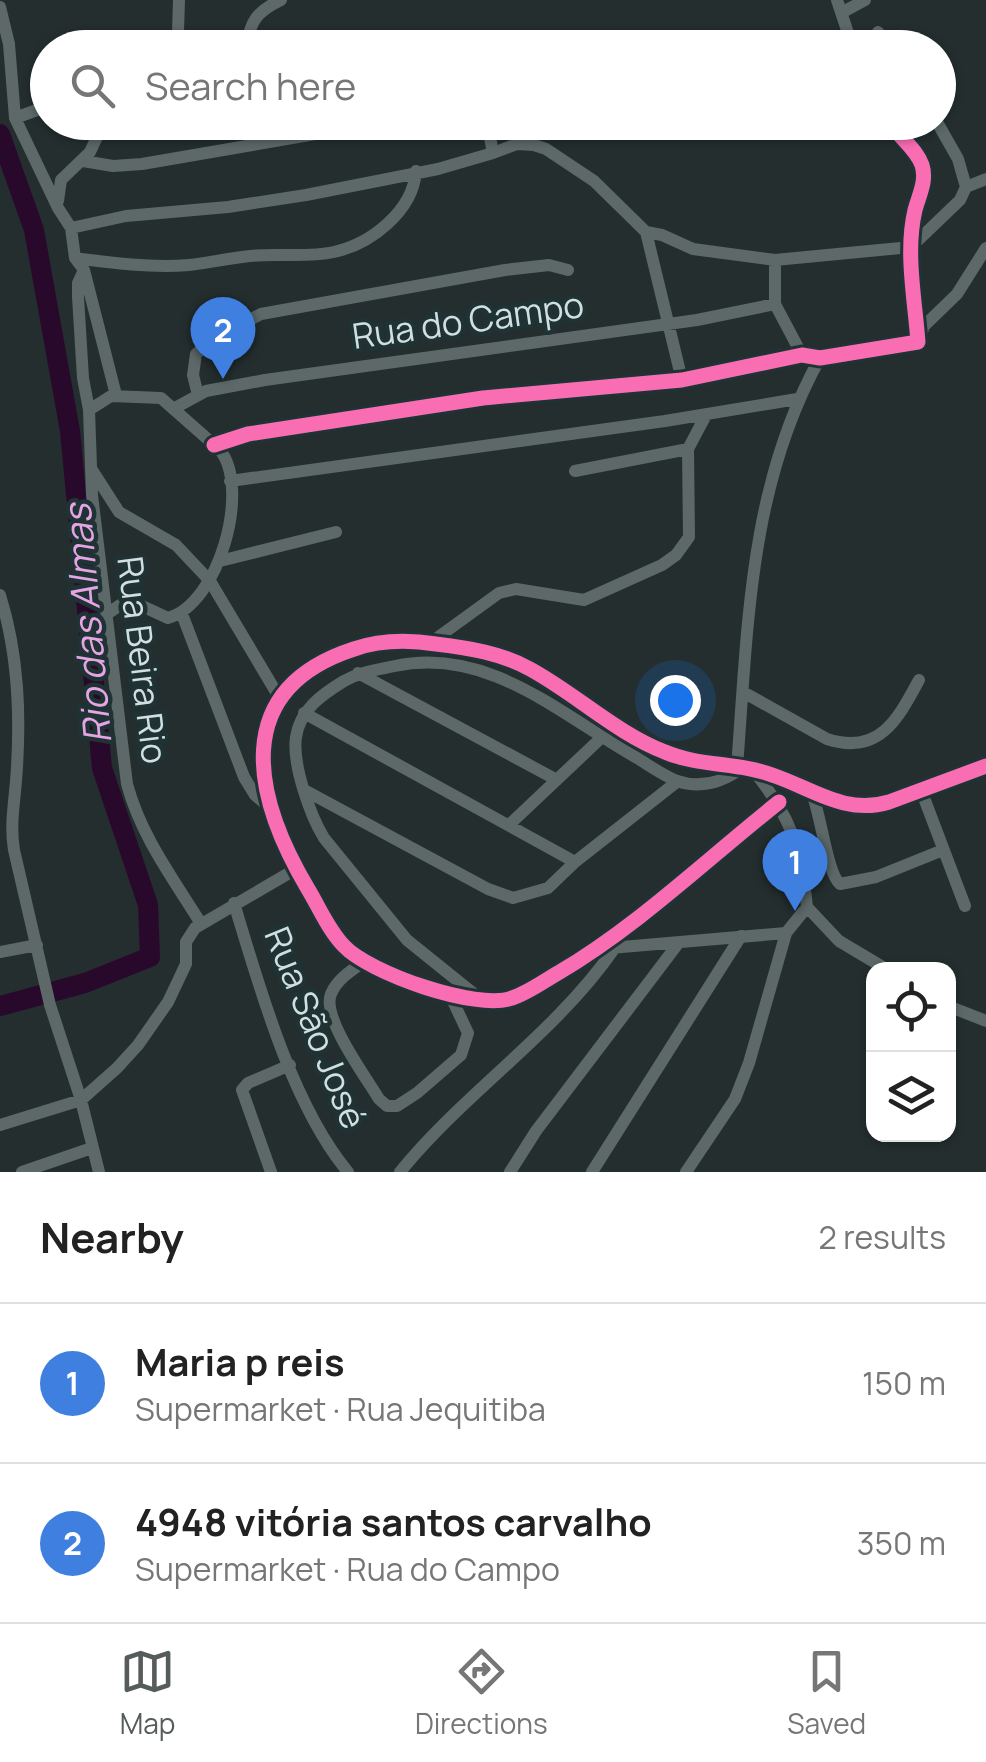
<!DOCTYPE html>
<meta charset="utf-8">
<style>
body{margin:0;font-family:Manrope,sans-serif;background:#f2f2f2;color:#222}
.controls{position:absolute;right:30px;bottom:30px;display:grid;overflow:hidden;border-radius:20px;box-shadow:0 2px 8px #0004}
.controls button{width:90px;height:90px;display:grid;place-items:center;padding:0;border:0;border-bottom:2px solid #e0e0e0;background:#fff;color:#222;font:50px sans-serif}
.you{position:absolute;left:675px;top:700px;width:35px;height:35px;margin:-25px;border:8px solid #fff;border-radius:50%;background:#1a73e8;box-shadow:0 0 0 15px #1a73e833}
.badge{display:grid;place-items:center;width:65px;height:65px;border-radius:50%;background:#565b5b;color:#fff;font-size:32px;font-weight:700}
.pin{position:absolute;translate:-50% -82px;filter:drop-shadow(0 2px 5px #0008)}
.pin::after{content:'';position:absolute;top:52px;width:35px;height:30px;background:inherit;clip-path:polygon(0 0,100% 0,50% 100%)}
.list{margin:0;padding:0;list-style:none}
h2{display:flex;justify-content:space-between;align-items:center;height:130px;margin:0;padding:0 40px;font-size:42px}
h2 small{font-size:32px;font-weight:400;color:#767676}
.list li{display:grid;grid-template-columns:65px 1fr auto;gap:30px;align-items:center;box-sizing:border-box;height:160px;padding:0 40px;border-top:2px solid #e0e0e0}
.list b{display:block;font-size:38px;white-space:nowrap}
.list p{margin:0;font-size:32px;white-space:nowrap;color:#767676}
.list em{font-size:32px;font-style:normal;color:#767676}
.icon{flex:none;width:55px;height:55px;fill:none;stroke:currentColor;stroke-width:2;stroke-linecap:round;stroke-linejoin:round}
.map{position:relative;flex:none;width:986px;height:1172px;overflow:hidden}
.search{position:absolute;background:#fff;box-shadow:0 2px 8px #0004;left:30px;right:30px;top:30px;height:110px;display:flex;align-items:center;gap:25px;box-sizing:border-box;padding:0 35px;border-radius:55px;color:#767676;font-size:38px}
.sheet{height:450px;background:#fff}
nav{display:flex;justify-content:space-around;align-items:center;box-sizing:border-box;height:140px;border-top:2px solid #e0e0e0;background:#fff;font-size:28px;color:#767676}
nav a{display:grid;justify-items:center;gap:5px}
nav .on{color:#565b5b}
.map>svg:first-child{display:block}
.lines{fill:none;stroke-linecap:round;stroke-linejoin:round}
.river{stroke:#29092b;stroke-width:20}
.minor{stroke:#5d6869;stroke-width:12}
.cycleway-casing{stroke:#1f3234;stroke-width:21}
.cycleway{stroke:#f96db3;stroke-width:15}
.labels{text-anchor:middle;stroke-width:9;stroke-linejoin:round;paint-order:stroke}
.street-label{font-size:35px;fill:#d3dedf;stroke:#1f3234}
.water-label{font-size:38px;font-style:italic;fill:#e5a4e4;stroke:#1f3234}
</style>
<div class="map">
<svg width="986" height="1172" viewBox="0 0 986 1172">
<rect width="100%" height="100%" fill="#242e2f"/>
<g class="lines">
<path class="river" d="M0 134 34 230 70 431 102 768 148 905 150 957 85 983 0 1006"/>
<path class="minor" d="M179 0 178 31 185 48
M837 0 853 48
M0 7 9 44 15 118 58 208 71 228 75 258 84 270 116 395
M843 12 865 0
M878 32 888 48
M247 48C249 22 257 11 281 0
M15 118 48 106
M487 122 493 153 517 144 534 145 546 149 594 181 646 232 682 380
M937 122 958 159 966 187
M83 161 113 166 142 164 385 122
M58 201 61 180 90 152 104 122
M71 228 126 216 228 207 306 195 438 169 493 153
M646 232 662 235 693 249 775 260V304L802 355
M75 258C112 263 151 268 189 265 209 263 229 258 250 256 277 253 307 258 334 252 371 244 413 211 416 171
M775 260 911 247 960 200 966 187 986 179
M84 270 78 283V297L83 378 89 410 92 495 127 784C141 836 172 877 200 922
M920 337 924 326 957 294 986 248
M198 395 193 375 196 354 213 339 261 314 505 270 549 265 568 270
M173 409 206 391 265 380 697 320 775 304
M89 410 111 396 161 398 220 450C251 489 219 604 168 618L142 606 123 603 107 614
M214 445 248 434 483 398 682 380 802 355 820 358 918 342C915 300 905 252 915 210 919 195 927 181 922 165 916 148 899 138 890 122
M92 470 119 512 176 545 210 581 279 697
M575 471 688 449
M230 481 665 421 797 399
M220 561 336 532
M0 595C19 656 21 718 16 781 14 805 10 826 14 850L50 1005 81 1100 99 1172
M182 614 244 777 255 795 269 807
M430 643 499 593 516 589 584 600 662 565 676 555 689 537 688 449 706 415
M358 673 557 780
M743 692 827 739C879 756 898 719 919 680
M304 713 575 862
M737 767C748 625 749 486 820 358
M921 790 965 906
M306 791 488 889 513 898 548 888 575 862 678 781
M811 791C821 813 827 874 840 884L876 877 943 850
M779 802C707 859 638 926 558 973 544 981 528 993 512 998 477 1011 369 973 344 946 329 931 319 907 308 889 254 798 228 690 354 649 380 640 410 640 436 644 469 648 501 653 530 669 576 694 616 733 665 752 700 767 740 762 775 776 815 790 846 815 889 802L986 766
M510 824 601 738
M234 903C259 986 292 1105 348 1172
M807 907 839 941 886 969
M610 948 786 933
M0 952 37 945
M365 961C352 970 337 979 331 994 321 1017 366 1077 379 1099L387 1106H397L417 1093 461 1055 468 1033 451 997
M479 998 407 940 324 838C310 815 292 764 296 737 300 710 321 695 344 681 360 672 376 670 395 666 488 646 561 715 637 758 650 766 664 776 677 781 701 789 723 782 742 768
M948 1006 986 1021
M0 1125 81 1100 117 1068 138 1045 168 1002 186 964V942L195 928 296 869
M22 1172 92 1148
M271 1172 242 1090 248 1083 290 1065
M400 1172C465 1092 555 1034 614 949
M510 1172 536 1131 677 945
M592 1172 741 936
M686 1172 735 1099 749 1063 786 933 807 907C801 847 791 816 752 769"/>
<defs>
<path id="cycleway" d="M214 445 248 434 483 398 682 380 802 355 820 358 918 342C915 300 905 252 915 210 919 195 927 181 922 165 916 148 899 138 890 122
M779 802C707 859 638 926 558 973 544 981 528 993 512 998 477 1011 369 973 344 946 329 931 319 907 308 889 254 798 228 690 354 649 380 640 410 640 436 644 469 648 501 653 530 669 576 694 616 733 665 752 700 767 740 762 775 776 815 790 846 815 889 802L986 766"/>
</defs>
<use href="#cycleway" class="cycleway-casing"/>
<use href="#cycleway" class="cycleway"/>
</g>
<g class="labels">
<g class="street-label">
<text transform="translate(468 321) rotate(-8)" y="12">Rua do Campo</text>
<text transform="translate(142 660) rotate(83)" y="12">Rua Beira Rio</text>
<text transform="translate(315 1028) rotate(68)" y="12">Rua São José</text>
</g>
<g class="water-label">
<text transform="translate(88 624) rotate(-95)" y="13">Rio das Almas</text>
</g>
</g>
</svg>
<div class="controls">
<button><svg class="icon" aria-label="locate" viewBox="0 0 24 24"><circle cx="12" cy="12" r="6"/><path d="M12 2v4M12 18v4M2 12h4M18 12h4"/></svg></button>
<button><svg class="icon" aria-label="layers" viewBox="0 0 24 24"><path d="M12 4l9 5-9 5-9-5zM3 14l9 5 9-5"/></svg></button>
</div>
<div class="you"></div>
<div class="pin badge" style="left:795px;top:911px;background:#3f7fe0">1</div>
<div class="pin badge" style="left:223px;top:379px;background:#3f7fe0">2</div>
<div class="search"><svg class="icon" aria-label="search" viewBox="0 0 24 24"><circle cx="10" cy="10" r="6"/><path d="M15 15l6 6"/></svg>Search here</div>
</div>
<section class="sheet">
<h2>Nearby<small>2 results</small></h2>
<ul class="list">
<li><span class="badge" style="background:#3f7fe0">1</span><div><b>Maria p reis</b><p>Supermarket · Rua Jequitiba</p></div><em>150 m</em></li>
<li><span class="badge" style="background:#3f7fe0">2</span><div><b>4948 vitória santos carvalho</b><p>Supermarket · Rua do Campo</p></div><em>350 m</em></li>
</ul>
</section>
<nav>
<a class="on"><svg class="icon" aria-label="map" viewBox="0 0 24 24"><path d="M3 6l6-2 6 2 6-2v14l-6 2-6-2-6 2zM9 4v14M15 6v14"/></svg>Map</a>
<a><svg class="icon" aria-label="directions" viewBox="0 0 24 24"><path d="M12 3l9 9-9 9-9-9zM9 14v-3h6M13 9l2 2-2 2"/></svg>Directions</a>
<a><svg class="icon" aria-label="saved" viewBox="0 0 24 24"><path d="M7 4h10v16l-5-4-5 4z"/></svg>Saved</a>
</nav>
